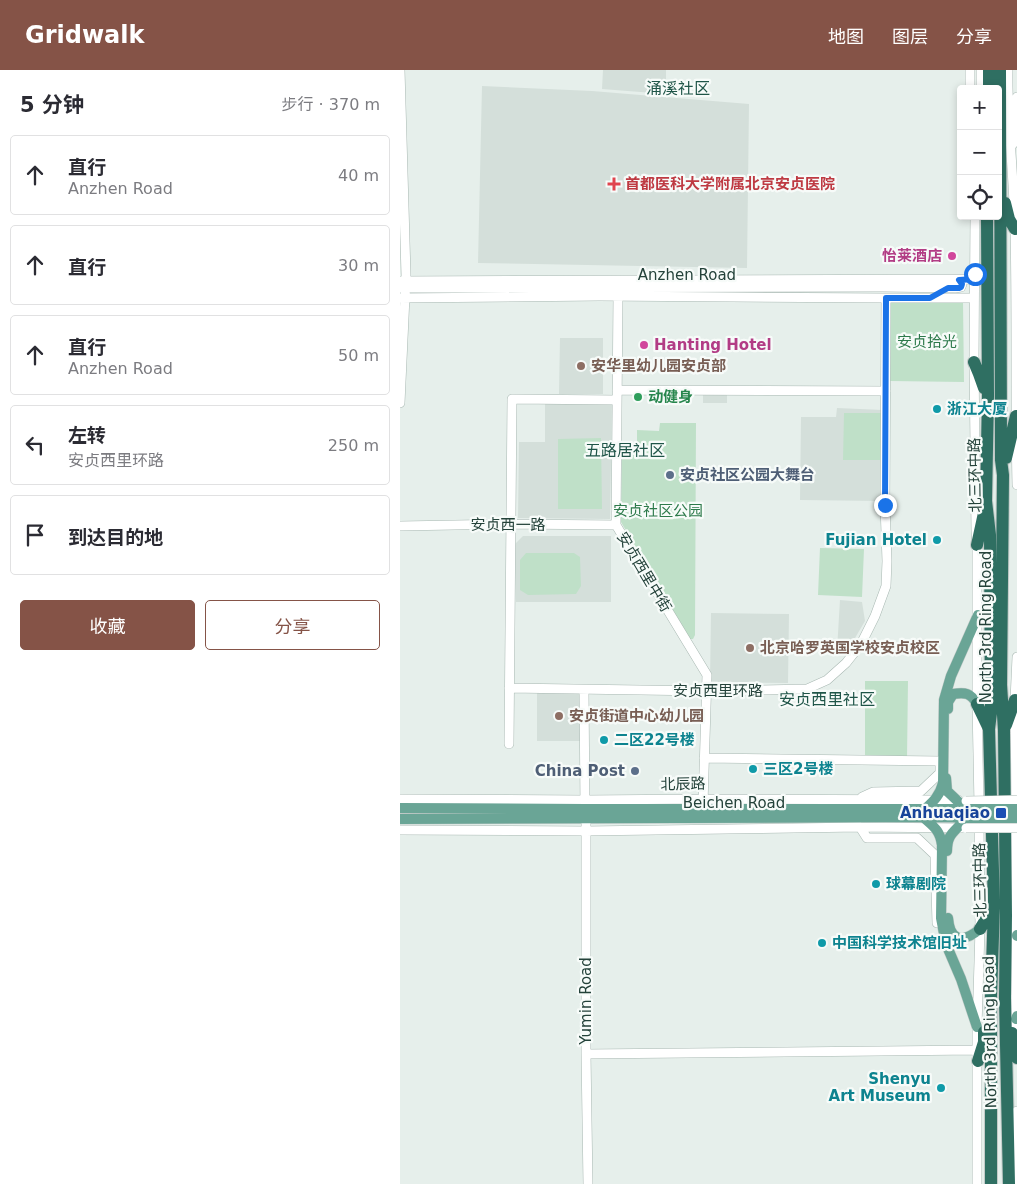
<!DOCTYPE html>
<html lang="zh">
<meta charset="utf-8">
<style>
body{margin:0;font-family:"DejaVu Sans","Noto Sans SC",sans-serif;background:#f7f7f7;color:#2b2b33}
.controls{position:absolute;right:15px;top:15px;display:grid;overflow:hidden;border-radius:5px;box-shadow:0 2px 8px #0003}
.controls button{width:45px;height:45px;display:grid;place-items:center;padding:0;border:0;border-bottom:1px solid #e1e1e2;background:#fff;color:#2b2b33;font:25px sans-serif}
.stop{position:absolute;width:15px;height:15px;margin:-11px;border:4px solid #1a73e8;border-radius:50%;background:#fff}
.stop.end{background:#1a73e8;border-color:#fff;box-shadow:0 1px 5px #0008}
.list{margin:0;padding:0;list-style:none}
h2{display:flex;justify-content:space-between;align-items:center;height:65px;margin:0;padding:0 20px;font-size:21px}
h2 small{font-size:16px;font-weight:400;color:#7c7c81}
.list li{display:grid;grid-template-columns:32px 1fr auto;gap:15px;align-items:center;box-sizing:border-box;height:80px;margin:0 10px 10px;padding:0 10px;border:1px solid #e1e1e2;border-radius:5px}
.list b{display:block;font-size:19px;white-space:nowrap}
.list p{margin:0;font-size:16px;white-space:nowrap;color:#7c7c81}
.list em{font-size:16px;font-style:normal;color:#7c7c81}
.actions{display:flex;gap:10px;padding:15px 20px}
.actions a{flex:1;padding:11px 0;border:1px solid #855347;border-radius:5px;text-align:center;font-size:18px;color:#855347}
.actions .main{background:#855347;color:#fff}
.icon{flex:none;width:28px;height:28px;fill:none;stroke:currentColor;stroke-width:2;stroke-linecap:round;stroke-linejoin:round}
.map{position:relative;flex:none;width:617px;height:1114px;overflow:hidden}
header{display:flex;align-items:center;gap:30px;box-sizing:border-box;height:70px;padding:0 25px;background:#855347;color:#fff}
header strong{font-size:24px}
nav{display:flex;gap:28px;margin-inline-start:auto;font-size:18px}
main{display:flex}
aside{flex:1;background:#fff}
.map>svg:first-child{display:block}
.built{fill:#d4dfda}
.green{fill:#bfe0c8}
.lines{fill:none;stroke-linecap:round;stroke-linejoin:round}
.minor-casing{stroke:#a8b8b2;stroke-width:10}
.major-casing{stroke:#c2cac8;stroke-width:11}
.highway-casing{stroke:#c2cac8;stroke-width:14}
.minor{stroke:#fff;stroke-width:9}
.major{stroke:#6aa596;stroke-width:10}
.highway{stroke:#2f6f62;stroke-width:12}
.minor-bridge-casing{stroke:#a8b8b2;stroke-width:10;stroke-linecap:butt}
.major-bridge-casing{stroke:#c2cac8;stroke-width:11;stroke-linecap:butt}
.minor-bridge{stroke:#fff;stroke-width:9}
.major-bridge{stroke:#6aa596;stroke-width:10}
.route{stroke:#1a73e8;stroke-width:6}
.health-dot{fill:#e0444e;stroke:#f7fbf9;stroke-width:2}
.hotel-dot{fill:#d1479c;stroke:#f7fbf9;stroke-width:2}
.education-dot{fill:#8d6e63;stroke:#f7fbf9;stroke-width:2}
.leisure-dot{fill:#2e9e5b;stroke:#f7fbf9;stroke-width:2}
.culture-dot{fill:#0f9aa8;stroke:#f7fbf9;stroke-width:2}
.service-dot{fill:#5c6f8a;stroke:#f7fbf9;stroke-width:2}
.transit-dot{fill:#1a4fb4;stroke:#f7fbf9;stroke-width:2}
.labels{text-anchor:middle;stroke-width:4.5;stroke-linejoin:round;paint-order:stroke}
.health-label{font-size:15px;font-weight:bold;fill:#be3a42;stroke:#f7fbf9;text-anchor:start}
.hotel-label{font-size:15px;font-weight:bold;fill:#b23c85;stroke:#f7fbf9;text-anchor:end}
.street-label{font-size:15px;fill:#24423a;stroke:#f7fbf9}
.park-label{font-size:15px;fill:#2d7a4b;stroke:#f7fbf9}
.education-label{font-size:15px;font-weight:bold;fill:#785e54;stroke:#f7fbf9;text-anchor:start}
.leisure-label{font-size:15px;font-weight:bold;fill:#27864d;stroke:#f7fbf9;text-anchor:start}
.culture-label{font-size:15px;font-weight:bold;fill:#0d838f;stroke:#f7fbf9;text-anchor:start}
.service-label{font-size:15px;font-weight:bold;fill:#4e5e75;stroke:#f7fbf9;text-anchor:start}
.transit-label{font-size:15px;font-weight:bold;fill:#164399;stroke:#f7fbf9;text-anchor:end}
.neighbourhood-label{font-size:16px;fill:#1f5548;stroke:#f7fbf9}
</style>
<header>
<strong>Gridwalk</strong>
<nav><a>地图</a><a>图层</a><a>分享</a></nav>
</header>
<main>
<aside>
<h2>5 分钟<small>步行 · 370 m</small></h2>
<ul class="list">
<li><svg class="icon" aria-label="ahead" viewBox="0 0 24 24"><path d="M12 20V5M6 11l6-6 6 6"/></svg><div><b>直行</b><p>Anzhen Road</p></div><em>40 m</em></li>
<li><svg class="icon" aria-label="ahead" viewBox="0 0 24 24"><path d="M12 20V5M6 11l6-6 6 6"/></svg><div><b>直行</b></div><em>30 m</em></li>
<li><svg class="icon" aria-label="ahead" viewBox="0 0 24 24"><path d="M12 20V5M6 11l6-6 6 6"/></svg><div><b>直行</b><p>Anzhen Road</p></div><em>50 m</em></li>
<li><svg class="icon" aria-label="left" viewBox="0 0 24 24"><path d="M17 20v-9H6M10 6l-5 5 5 5"/></svg><div><b>左转</b><p>安贞西里环路</p></div><em>250 m</em></li>
<li><svg class="icon" aria-label="arrive" viewBox="0 0 24 24"><path d="M6 21V4h12l-3 4 3 4H6"/></svg><div><b>到达目的地</b></div></li>
</ul>
<div class="actions"><a class="main">收藏</a><a>分享</a></div>
</aside>
<div class="map">
<svg width="617" height="1114" viewBox="0 0 617 1114">
<rect width="100%" height="100%" fill="#e6efeb"/>
<path class="built" d="M203 0H266V24L202 19Z
M82 16 192 21 349 34 347 198 78 193Z
M160 268H203V324H159Z
M303 325H327V333H303Z
M145 333 212 334 210 449 118 448 119 372H145Z
M437 338 483 340 482 431 400 430 401 347H436Z
M123 466H211V532H116L115 474Z
M440 530 462 532 465 551 445 585 437 580Z
M311 543 389 544 388 613 310 612Z
M137 622H181V671H137Z"/>
<path class="green" d="M491 232H563L564 312 490 311Z
M444 343H481V390H443Z
M260 353H296L295 565 293 569H289L221 452 222 382 237 376V360L259 361Z
M201 368 202 439H158V369Z
M420 478 464 479 462 527 418 525Z
M126 483H174L180 487 181 516 176 524 128 525 120 520V490Z
M465 611H508L507 688 465 687Z"/>
<g class="lines">
<defs>
<path id="minor" d="M581 0V19
M608 0C607 53 614 106 615 160 617 245 615 330 617 415
M570 19V0
M613 74 617 59V27
M575 146 574 292 576 461 577 475V634L579 736
M0 211 575 209
M0 218 482 217 555 218 561 217 562 214 559 210
M218 226 216 455 307 605 303 734
M0 228 199 226 486 228H574
M217 320 486 321
M0 333 6 205 0 0
M0 456 111 454 216 455
M109 618 306 621 407 619 427 610 446 593 461 574 475 546 486 516 487 491 485 435 486 228
M184 620 185 737
M109 674 112 329 217 330
M304 688 540 691
M462 727 473 722 521 721 540 703V695
M0 729 185 730 303 729 558 730
M616 738 615 630 617 587
M186 748V984L188 1114
M616 751V970
M460 757 467 768H517L535 785 537 853
M0 760 186 761 460 757 561 758
M186 984 577 980
M617 1041V1113
M577 1114V957L580 859 579 752"/>
<path id="major" d="M548 639V632L553 624C565 622 571 623 577 634
M546 708 547 721 566 739
M0 738 185 739H566
M525 739C534 731 540 725 543 713L544 630 551 606 578 545
M523 747C534 757 540 760 542 775L541 848 546 874 561 909 577 957
M0 749 548 747 566 748
M547 781C547 762 556 762 566 748
M548 848C550 872 563 873 580 859
M617 865V866
M616 949 617 946"/>
<path id="highway" d="M600 0 601 390 603 405 601 615 604 660 606 845 605 928 609 1114
M589 19V0
M605 133 609 149 615 159
M587 146 588 326 586 431 590 465 591 643 589 659 594 836 591 926V1114
M574 292 579 304 584 318
M606 388 616 346
M577 475 584 443
M577 634 589 659
M606 655 615 630
M580 859 593 838
M612 963 617 988
M578 991 584 972V962"/>
</defs>
<use href="#minor" class="minor-casing"/>
<use href="#major" class="major-casing"/>
<use href="#highway" class="highway-casing"/>
<use href="#minor" class="minor"/>
<use href="#major" class="major"/>
<use href="#highway" class="highway"/>
<defs>
<path id="minor-bridge" d="M566 731 617 730
M566 758H617"/>
<path id="major-bridge" d="M566 739H617
M566 748H617"/>
</defs>
<use href="#minor-bridge" class="minor-bridge-casing"/>
<use href="#major-bridge" class="major-bridge-casing"/>
<use href="#minor-bridge" class="minor-bridge"/>
<use href="#major-bridge" class="major-bridge"/>
</g>
<g class="lines">
<path class="route" d="M485 435 486 228H530L548 218H559L561 217 562 214 559 210 575 209V204"/>
</g>
<path class="health-dot" d="M211.5 106.5h5v5h5v5h-5v5h-5v-5h-5v-5h5z"/>
<g class="hotel-dot">
<circle cx="552" cy="186" r="5"/>
<circle cx="244" cy="275" r="5"/>
</g>
<g class="education-dot">
<circle cx="181" cy="296" r="5"/>
<circle cx="350" cy="578" r="5"/>
<circle cx="159" cy="646" r="5"/>
</g>
<circle class="leisure-dot" cx="238" cy="327" r="5"/>
<g class="culture-dot">
<circle cx="537" cy="339" r="5"/>
<circle cx="537" cy="470" r="5"/>
<circle cx="204" cy="670" r="5"/>
<circle cx="353" cy="699" r="5"/>
<circle cx="476" cy="814" r="5"/>
<circle cx="422" cy="873" r="5"/>
<circle cx="541" cy="1018" r="5"/>
</g>
<g class="service-dot">
<circle cx="270" cy="405" r="5"/>
<circle cx="235" cy="701" r="5"/>
</g>
<rect class="transit-dot" x="595" y="737" width="12" height="12" rx="2.5"/>
<g class="labels">
<g class="health-label">
<text x="225" y="119">首都医科大学附属北京安贞医院</text>
</g>
<g class="hotel-label">
<text x="542" y="191">怡莱酒店</text>
<text x="254" y="280" text-anchor="start">Hanting Hotel</text>
</g>
<g class="street-label">
<text x="287" y="210">Anzhen Road</text>
<text transform="translate(575 405) rotate(-91)" y="5">北三环中路</text>
<text x="108" y="460">安贞西一路</text>
<text transform="translate(244 502) rotate(59)" y="5">安贞西里中街</text>
<text transform="translate(586 557) rotate(-90)" y="5">North 3rd Ring Road</text>
<text x="318" y="626">安贞西里环路</text>
<text transform="translate(283 714) rotate(-1)" y="5">北辰路</text>
<text x="334" y="738">Beichen Road</text>
<text transform="translate(580 810) rotate(-91)" y="5">北三环中路</text>
<text transform="translate(186 931) rotate(-90)" y="5">Yumin Road</text>
<text transform="translate(590 962) rotate(-91)" y="5">North 3rd Ring Road</text>
</g>
<g class="park-label">
<text x="527" y="277">安贞拾光</text>
<text x="258" y="446">安贞社区公园</text>
</g>
<g class="education-label">
<text x="191" y="301">安华里幼儿园安贞部</text>
<text x="360" y="583">北京哈罗英国学校安贞校区</text>
<text x="169" y="651">安贞街道中心幼儿园</text>
</g>
<g class="leisure-label">
<text x="248" y="332">动健身</text>
</g>
<g class="culture-label">
<text x="547" y="344">浙江大厦</text>
<text x="527" y="475" text-anchor="end">Fujian Hotel</text>
<text x="214" y="675">二区22号楼</text>
<text x="363" y="704">三区2号楼</text>
<text x="486" y="819">球幕剧院</text>
<text x="432" y="878">中国科学技术馆旧址</text>
<text x="531" y="1014" text-anchor="end">Shenyu<tspan x="531" dy="17">Art Museum</tspan></text>
</g>
<g class="service-label">
<text x="280" y="410">安贞社区公园大舞台</text>
<text x="225" y="706" text-anchor="end">China Post</text>
</g>
<g class="transit-label">
<text x="590" y="748">Anhuaqiao</text>
</g>
<g class="neighbourhood-label">
<text x="278" y="24">涌溪社区</text>
<text x="225" y="386">五路居社区</text>
<text x="427" y="635">安贞西里社区</text>
</g>
</g>
</svg>
<div class="controls">
<button>+</button>
<button>−</button>
<button><svg class="icon" aria-label="locate" viewBox="0 0 24 24"><circle cx="12" cy="12" r="6"/><path d="M12 2v4M12 18v4M2 12h4M18 12h4"/></svg></button>
</div>
<div class="stop" style="left:575px;top:204px"></div>
<div class="stop end" style="left:485px;top:435px"></div>
</div>
</main>
